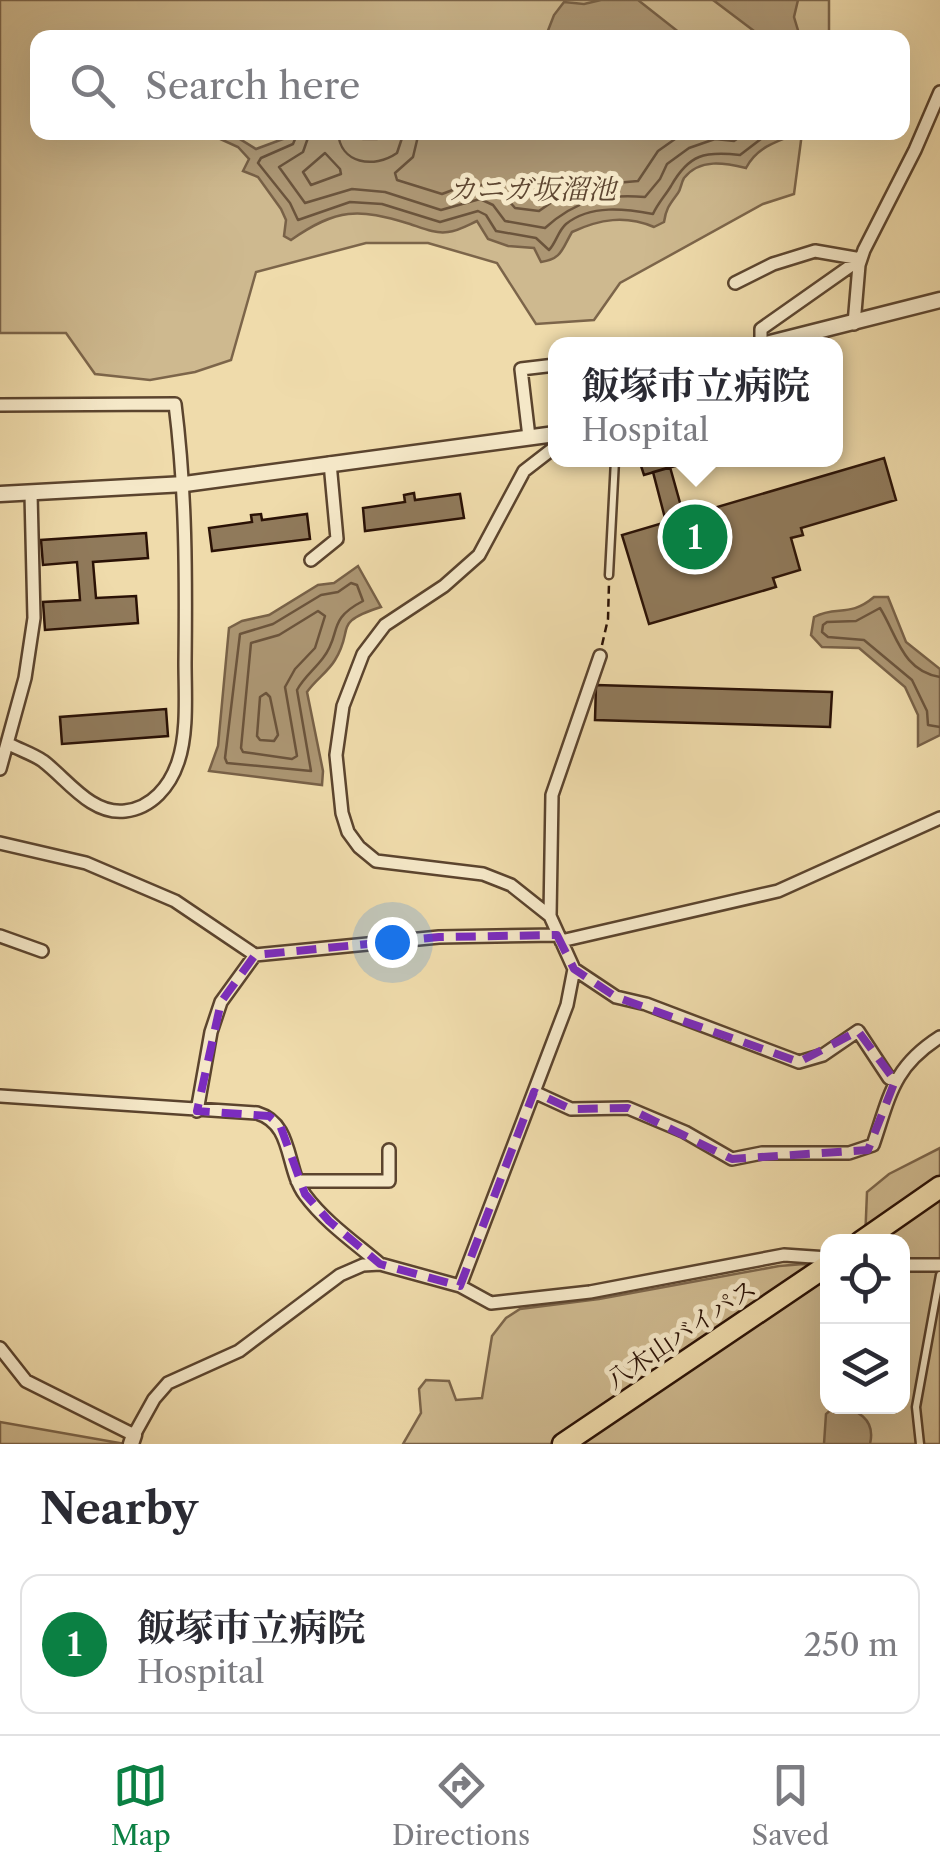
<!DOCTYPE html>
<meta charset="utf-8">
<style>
body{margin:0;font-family:"Libre Caslon Text","Noto Serif JP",serif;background:#f2f2f3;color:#2b2b33}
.controls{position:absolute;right:30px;bottom:30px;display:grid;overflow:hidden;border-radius:20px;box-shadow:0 10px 40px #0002}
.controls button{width:90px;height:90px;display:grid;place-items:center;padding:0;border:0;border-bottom:2px solid #e1e1e2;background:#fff;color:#2b2b33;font:50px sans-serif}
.you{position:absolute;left:392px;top:942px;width:35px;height:35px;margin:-25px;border:8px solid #fff;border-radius:50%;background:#1a73e8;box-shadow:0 0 0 15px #1a73e833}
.badge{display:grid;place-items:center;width:65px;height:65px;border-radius:50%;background:#0b8043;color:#fff;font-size:32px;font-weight:700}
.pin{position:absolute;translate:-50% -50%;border:5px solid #fff;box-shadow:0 2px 10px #0006}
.popup{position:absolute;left:548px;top:337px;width:295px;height:130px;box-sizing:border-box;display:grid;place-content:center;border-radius:20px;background:#fff;filter:drop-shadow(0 2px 8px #0005);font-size:32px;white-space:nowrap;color:#7c7c81}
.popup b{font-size:38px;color:#2b2b33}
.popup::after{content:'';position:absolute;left:50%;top:100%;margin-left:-20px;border:20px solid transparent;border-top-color:#fff}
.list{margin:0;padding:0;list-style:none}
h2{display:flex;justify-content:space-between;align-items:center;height:130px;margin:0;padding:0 40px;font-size:42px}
h2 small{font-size:32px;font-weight:400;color:#7c7c81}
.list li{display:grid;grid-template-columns:65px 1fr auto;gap:30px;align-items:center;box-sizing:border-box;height:140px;margin:0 20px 20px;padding:0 20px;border:2px solid #e1e1e2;border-radius:20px}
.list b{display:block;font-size:38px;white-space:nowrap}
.list p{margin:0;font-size:32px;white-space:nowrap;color:#7c7c81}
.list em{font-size:32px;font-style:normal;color:#7c7c81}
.icon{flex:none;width:55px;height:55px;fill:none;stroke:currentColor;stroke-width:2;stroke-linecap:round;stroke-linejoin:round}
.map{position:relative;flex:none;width:940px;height:1444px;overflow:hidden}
.search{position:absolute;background:#fff;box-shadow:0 10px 40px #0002;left:30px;right:30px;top:30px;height:110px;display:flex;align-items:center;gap:25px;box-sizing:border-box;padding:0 35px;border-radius:20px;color:#7c7c81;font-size:38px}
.sheet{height:290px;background:#fff}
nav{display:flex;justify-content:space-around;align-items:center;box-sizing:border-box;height:140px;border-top:2px solid #e1e1e2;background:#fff;font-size:28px;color:#7c7c81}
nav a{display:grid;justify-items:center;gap:5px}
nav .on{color:#0b8043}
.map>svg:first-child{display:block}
.green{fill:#ceb98f;stroke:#7c654a;stroke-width:2.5}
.water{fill:#ac9673;stroke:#786147;stroke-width:2.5}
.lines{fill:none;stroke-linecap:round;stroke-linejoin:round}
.shore{stroke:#6b543c;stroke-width:2.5}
.building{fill:#907a5b;stroke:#2a1105;stroke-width:2.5}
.service-casing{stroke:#5b442e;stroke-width:11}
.minor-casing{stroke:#5b442e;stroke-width:16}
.tertiary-casing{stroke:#5b442e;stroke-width:19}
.trunk-casing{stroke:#2a1105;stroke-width:25}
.path{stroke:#2a1105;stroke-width:2.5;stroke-dasharray:8 5;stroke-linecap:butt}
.service{stroke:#f5e8c8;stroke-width:6}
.minor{stroke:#f5e8c8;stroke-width:11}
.tertiary{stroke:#f5e8c8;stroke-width:14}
.trunk{stroke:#efdbab;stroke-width:20}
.marked{fill:none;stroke:#7b2cbf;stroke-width:8;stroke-dasharray:20 12;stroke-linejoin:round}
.labels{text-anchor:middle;stroke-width:10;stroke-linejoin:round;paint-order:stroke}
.street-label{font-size:25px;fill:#2a1105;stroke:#f5e8c8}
.water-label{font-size:28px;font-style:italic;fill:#5e4631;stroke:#f5e8c8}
</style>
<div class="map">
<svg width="940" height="1444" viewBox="0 0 940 1444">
<rect width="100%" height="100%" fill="#efdbab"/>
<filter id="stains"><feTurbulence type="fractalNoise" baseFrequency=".002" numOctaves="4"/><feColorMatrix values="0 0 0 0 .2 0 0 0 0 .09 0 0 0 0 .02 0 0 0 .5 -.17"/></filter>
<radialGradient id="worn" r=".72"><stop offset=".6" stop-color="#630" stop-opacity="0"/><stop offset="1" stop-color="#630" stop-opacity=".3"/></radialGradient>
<path class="green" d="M0 0H829V38H38V132L802 133 794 194 763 204 620 283 594 320 536 324 497 263 428 243H366L256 272 231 360 195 372 150 380 95 374 66 333H0Z
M940 1148V1444H403L421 1413 419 1389 426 1380 449 1381 456 1400 482 1398 492 1336 506 1318 520 1309 599 1299 779 1266 804 1264 827 1273 828 1406H902V1242L865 1241 867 1192 889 1174Z
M0 1422 125 1444H0Z"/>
<path class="water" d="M601 0H638L685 37 551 38 547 33 554 15 564 2 584 4Z
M713 0H798L794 17 800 37H762Z
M312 133H358L363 139H377L388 132C396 133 404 136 412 135 430 133 448 131 467 132 484 133 497 140 514 132L799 133C777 141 757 147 746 168 725 163 700 158 684 178 681 183 681 189 678 193 670 204 666 208 664 222L654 227C625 215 600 219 572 232 562 249 562 259 541 262L534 248 508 246 488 239 477 221C468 225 458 231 448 232 435 234 422 228 410 224 358 208 337 208 291 240L284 236 286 220 281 209 258 177 243 171 249 159 238 147 218 138 230 133 256 149 291 136Z
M358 566 381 607C331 623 355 628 335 660 328 672 315 680 307 692L323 771 322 785 209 771 218 746 229 628 242 621 269 615 318 585 334 583Z
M874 597H888L906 642 940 669V735L918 746V715L905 687 859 648 822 647 811 635 814 617C837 605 849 618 874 597Z
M834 1407C857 1408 876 1419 870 1444H824L826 1414Z"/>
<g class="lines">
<path class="shore" d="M298 132 293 144 261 158 258 163 290 203 298 220 350 202 382 204 440 222 478 211 486 215 496 231 536 238 549 250C556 243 558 231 566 224 591 204 626 209 653 214 658 203 665 196 671 186 689 154 705 151 740 155L770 132
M310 132 303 152 279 167 305 203 352 189 385 192 441 210 480 199 493 205 505 221 545 228C576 200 603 194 645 197L660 179 667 164 689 148 715 139 734 141 747 132
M338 132C340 164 374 169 397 153L404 132
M419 132 413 157 395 173 397 180 442 194 466 185H486L503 194 515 208 539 211C570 187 600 184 638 181L658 151 685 132
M325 153 340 169 341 174 311 185 303 172Z
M351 583 357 585 363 601C326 620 342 634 323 658 314 670 304 677 297 690L311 771 227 763 225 758 240 634 273 624 321 595 338 592Z
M318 611 325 616 315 648 295 669 285 687 297 756 292 759 243 752 241 748 251 643 279 635Z
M940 677C902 671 897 635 880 608L856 621 827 622 823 625 822 632 828 637 864 640 912 680 927 711 928 725 940 727
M266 693 270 697 278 735 274 741 260 740 257 736 260 697Z"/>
</g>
<path class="building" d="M884 458 896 500 801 528 803 535 791 538 800 570 773 578 776 587 649 624 622 535Z
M639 460H696L644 475Z
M670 467 684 517 666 522 653 472Z
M414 493 415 500 460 494 464 518 365 531 363 508 405 502 404 495Z
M261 514 262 520 307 514 310 539 212 551 209 528 252 522 251 515Z
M146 533 148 558 93 562 96 598 136 596 138 623 45 630 43 602 80 600 77 562 43 565 41 540Z
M596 685 832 692 830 727 595 720Z
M166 709 168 736 62 744 60 717Z"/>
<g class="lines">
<defs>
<path id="service" d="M609 575 615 460
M920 1444 916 1407 940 1275"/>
<path id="minor" d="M735 283 773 264 815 251 861 259
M854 324 859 265 864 250 915 150 940 92
M761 344V329L859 260
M0 405 175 404C186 491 186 575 185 663 185 694 188 733 178 762 170 786 152 808 125 811 91 815 67 779 43 761 33 754 20 750 9 744
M529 437 521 369 555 365
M311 560 337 539 330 463
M0 769 25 678 34 618 31 494
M0 843 86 863 175 901 255 955 439 937 557 935
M550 916 552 795 600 656
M0 936 42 951
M561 941 778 891 940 818
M574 969 616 997 646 1004 799 1062 823 1055 858 1031 889 1078 895 1081
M534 1092 571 1109 628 1108 685 1132 732 1159 762 1153H849L873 1145C890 1095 893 1067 940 1037
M0 1096 257 1113C294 1124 285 1168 305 1195 325 1222 354 1242 380 1264
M197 1111 211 1032 221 1002 255 955
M297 1181H389V1150
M902 1265H940
M460 1286 567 1005 574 969 550 916 511 885 483 874 376 861 359 847 348 832 342 813 336 755 343 706 363 654 385 625 444 586 479 555 524 471 555 447
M0 1348 26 1381 134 1435 154 1399 168 1383 239 1351 340 1275 363 1265 380 1264 460 1286 491 1303 590 1292 784 1255 828 1258"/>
<path id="tertiary" d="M766 344 940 300
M0 494 185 484 555 434
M131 1444 134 1435"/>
<path id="trunk" d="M861 1242 940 1187
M563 1444 828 1265"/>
</defs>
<use href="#service" class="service-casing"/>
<use href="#minor" class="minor-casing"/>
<use href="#tertiary" class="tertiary-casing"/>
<use href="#trunk" class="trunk-casing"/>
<path class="path" d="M602 645 608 619 609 583"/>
<use href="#service" class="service"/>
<use href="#minor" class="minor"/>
<use href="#tertiary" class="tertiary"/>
<use href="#trunk" class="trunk"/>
</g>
<path class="marked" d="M557 935 574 969 616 997 799 1062 858 1031 895 1081 868 1150 732 1159 628 1108 571 1109 534 1092 460 1286 380 1264 329 1221 305 1194 280 1125 269 1116 197 1111 221 1002 255 955 439 937Z"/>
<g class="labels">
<g class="street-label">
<text transform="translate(681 1334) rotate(-34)" y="9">八木山バイパス</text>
</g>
<g class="water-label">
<text x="532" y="199">カニガ坂溜池</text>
</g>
</g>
<rect width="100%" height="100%" filter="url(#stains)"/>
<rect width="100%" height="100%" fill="url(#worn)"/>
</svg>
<div class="controls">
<button><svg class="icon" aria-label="locate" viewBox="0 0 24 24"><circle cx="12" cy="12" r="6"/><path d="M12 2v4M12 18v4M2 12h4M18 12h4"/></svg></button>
<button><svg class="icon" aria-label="layers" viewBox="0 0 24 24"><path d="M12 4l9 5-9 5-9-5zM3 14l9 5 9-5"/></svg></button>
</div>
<div class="you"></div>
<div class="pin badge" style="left:695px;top:537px">1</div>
<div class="popup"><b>飯塚市立病院</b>Hospital</div>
<div class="search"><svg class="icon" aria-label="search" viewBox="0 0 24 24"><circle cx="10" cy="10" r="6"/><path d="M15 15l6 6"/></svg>Search here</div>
</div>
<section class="sheet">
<h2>Nearby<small></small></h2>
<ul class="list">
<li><span class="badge">1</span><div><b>飯塚市立病院</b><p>Hospital</p></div><em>250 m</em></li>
</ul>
</section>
<nav>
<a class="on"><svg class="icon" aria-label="map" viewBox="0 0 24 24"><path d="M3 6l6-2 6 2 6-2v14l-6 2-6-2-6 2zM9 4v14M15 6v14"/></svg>Map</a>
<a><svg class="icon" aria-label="directions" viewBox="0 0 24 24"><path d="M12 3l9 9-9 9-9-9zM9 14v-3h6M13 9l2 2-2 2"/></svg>Directions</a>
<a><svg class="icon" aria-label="saved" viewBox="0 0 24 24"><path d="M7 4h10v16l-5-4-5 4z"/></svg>Saved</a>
</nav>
